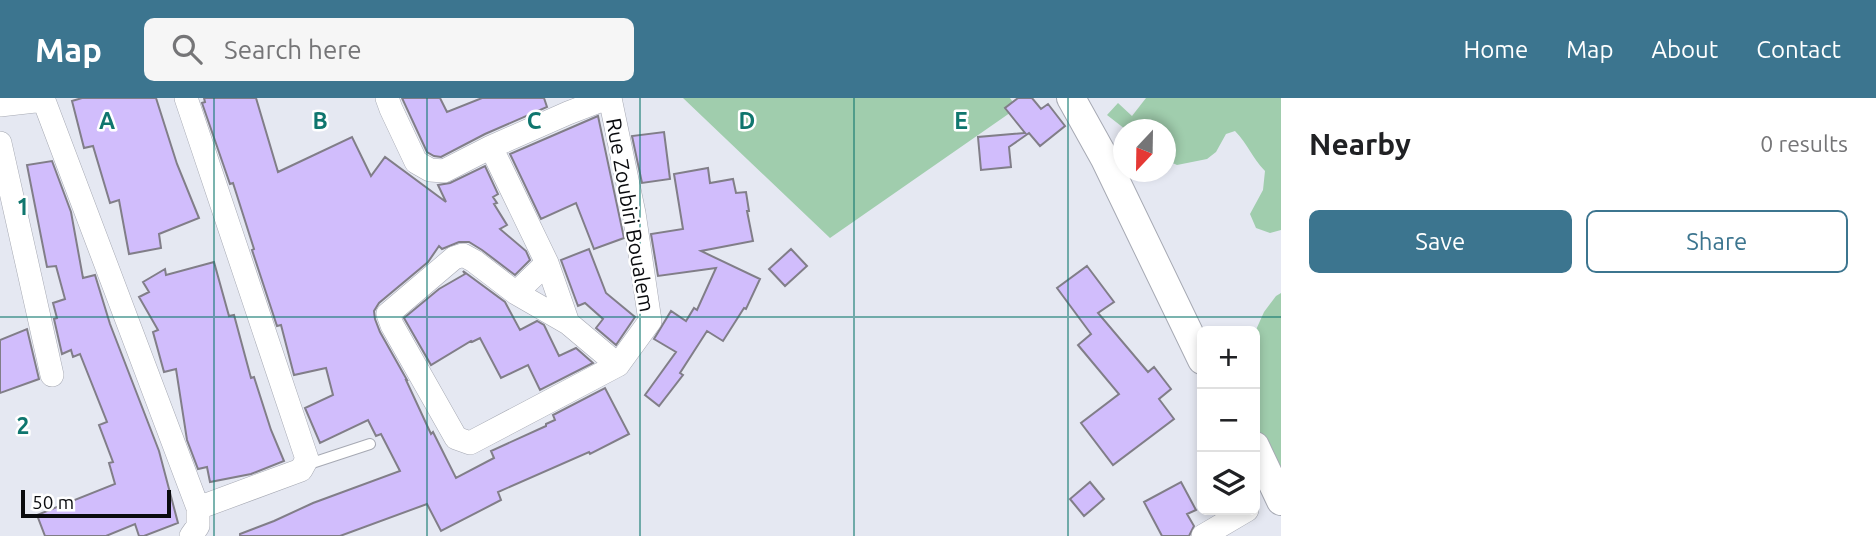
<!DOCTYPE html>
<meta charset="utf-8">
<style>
body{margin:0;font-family:Ubuntu,sans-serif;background:#f6f6f6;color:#202124}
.controls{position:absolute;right:21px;bottom:21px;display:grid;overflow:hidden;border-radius:10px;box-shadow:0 4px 10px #0003}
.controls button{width:63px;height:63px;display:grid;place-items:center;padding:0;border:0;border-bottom:2px solid #e0e0e0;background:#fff;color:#202124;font:35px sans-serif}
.compass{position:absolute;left:1113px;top:21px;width:63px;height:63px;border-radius:50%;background:#fff;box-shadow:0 4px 10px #0003;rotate:202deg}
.scale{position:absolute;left:21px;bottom:18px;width:150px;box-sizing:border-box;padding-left:7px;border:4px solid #0a0b0e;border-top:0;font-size:19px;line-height:24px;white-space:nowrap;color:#0a0b0e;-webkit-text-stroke:5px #fff;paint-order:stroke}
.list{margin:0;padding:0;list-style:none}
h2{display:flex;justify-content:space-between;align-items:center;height:91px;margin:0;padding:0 28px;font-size:30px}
h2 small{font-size:23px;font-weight:400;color:#757577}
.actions{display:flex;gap:14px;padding:21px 28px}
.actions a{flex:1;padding:16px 0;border:2px solid #3c758f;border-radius:10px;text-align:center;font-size:24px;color:#3c758f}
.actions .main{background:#3c758f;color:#fff}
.icon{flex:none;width:38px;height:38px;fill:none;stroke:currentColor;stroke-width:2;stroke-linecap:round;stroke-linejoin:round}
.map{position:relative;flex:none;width:1281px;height:438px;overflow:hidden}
header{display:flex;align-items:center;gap:42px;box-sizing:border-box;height:98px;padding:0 35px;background:#3c758f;color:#fff}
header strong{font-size:33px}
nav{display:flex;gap:38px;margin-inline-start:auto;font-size:24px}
.search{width:490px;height:63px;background:#f6f6f6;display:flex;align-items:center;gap:18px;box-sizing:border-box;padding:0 24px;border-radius:10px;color:#757577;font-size:26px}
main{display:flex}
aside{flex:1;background:#fff}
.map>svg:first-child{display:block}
.green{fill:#a0cdad}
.building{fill:#d1bdfc;stroke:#817e88;stroke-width:2}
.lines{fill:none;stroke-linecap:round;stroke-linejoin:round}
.service-casing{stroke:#a6a9b3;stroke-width:12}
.minor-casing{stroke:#a6a9b3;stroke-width:24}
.tertiary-casing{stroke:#a6a9b3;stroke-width:30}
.service{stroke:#fff;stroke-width:10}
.minor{stroke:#fff;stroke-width:23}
.tertiary{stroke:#fff;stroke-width:28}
.grid{fill:none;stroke:#0f766e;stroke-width:2;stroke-opacity:0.55}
.labels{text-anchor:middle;stroke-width:5;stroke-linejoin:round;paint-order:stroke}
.street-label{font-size:21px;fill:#0a0b0e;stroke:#fff}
.grid-label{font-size:23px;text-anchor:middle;font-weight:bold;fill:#0f766e;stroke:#fff;stroke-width:5;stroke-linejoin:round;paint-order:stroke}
</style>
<header>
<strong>Map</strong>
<div class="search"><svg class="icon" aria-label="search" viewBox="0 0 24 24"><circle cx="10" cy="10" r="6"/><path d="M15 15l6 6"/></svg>Search here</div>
<nav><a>Home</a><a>Map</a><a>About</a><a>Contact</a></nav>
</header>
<main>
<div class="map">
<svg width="1281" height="438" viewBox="0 0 1281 438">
<rect width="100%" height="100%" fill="#e5e8f2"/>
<path class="green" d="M683 0H1010L1017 10 830 140Z
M1146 0H1281V132L1270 135 1256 130 1250 116 1263 92 1265 73C1252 60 1248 46 1235 33L1226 36 1216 54 1207 61 1177 67 1166 62V32L1125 31 1107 17 1118 5 1132 18Z
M1281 195V379L1255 331V234L1264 214 1276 198Z"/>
<path class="building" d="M82 0H156L177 66 199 120 159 136 161 150 129 156 119 102 110 105 93 48 84 50 72 3Z
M204 0H256L278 74 352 39 371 78 385 59 446 104 438 87 450 85 485 68 498 96 493 99 497 105 494 106 507 127 500 131 526 153 530 162 515 177 482 152 469 144H459L442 151 439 148 428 164 379 205 374 213 375 221 380 234 407 282H406L431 336 433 334 456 380 494 360 491 353 546 328V326L555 322 553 317 605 290 629 336 590 356 589 354 498 394 501 402 441 433 427 406 340 438H240V436L274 423 313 405 400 373 381 336 376 338 368 322 320 345 305 310 333 297 326 270 294 277 281 227 277 228 252 152 254 151 233 85 230 86 202 5 205 4Z
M402 0H440L447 14 482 0H544L547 9 485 36 441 59 434 58 427 54Z
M1018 0H1032L1041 11 1048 6 1065 28 1040 48 1029 35 1009 49 1011 69 981 72 978 39 1025 35 1005 10Z
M598 18 624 140 594 151 576 105 541 121 510 56Z
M664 34 670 81 642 85 632 38Z
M52 63 71 114 83 180 95 177 110 226 159 353 178 425 144 438H139L135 426 106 438H45L37 417 115 386 109 365 113 364 99 327 107 324 80 256 73 259 71 252 62 256 54 221 57 220 53 205 65 201 56 168 47 169 27 67Z
M708 70 710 85 733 81 736 95 746 94 749 113H747L753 143 701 153 760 181 746 211 744 210 723 243 707 233 680 275 683 277 659 308 645 297 676 254 654 241 671 213 686 223 694 210 697 212 716 170 658 178 651 136 683 131 674 76Z
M589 151 606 195 635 219 616 247 596 230 603 221 585 205 578 208 561 162Z
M791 151 807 168 785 188 769 171Z
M214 164 229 218 234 217 251 280 254 279 271 332 284 363 251 376 210 384 207 369 198 371 187 342 176 271 164 274 153 234 158 232 139 199 149 194 143 184 165 171 166 177Z
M1087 168 1114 204 1098 215 1148 274 1154 269 1171 291 1159 301 1174 321 1113 367 1081 325 1119 296 1078 247 1091 236 1057 190Z
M463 173 505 204 520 232 537 223 544 227 559 258 576 250 593 265 540 292 528 267 501 280 480 240 472 244 471 243 431 267 404 220 439 191 465 176Z
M27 231 39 281 0 295V242Z
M1090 384 1104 401 1084 418 1070 401Z
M1181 384 1196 412 1187 416 1194 428 1189 438H1162L1144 404Z"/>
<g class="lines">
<defs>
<path id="service" d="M306 367 370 346"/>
<path id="minor" d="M43 0 198 410V428L191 438
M186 0 307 361 301 372 198 410
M387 0 391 11 416 64 430 72 444 73 491 49 568 15 607 0
M610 0 634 115 650 223 618 267 568 225 516 195 474 163 463 157 454 160 388 216 392 227 456 340 470 345 618 267
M0 7 44 2
M0 45 52 277
M491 49 547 165 568 225
M516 195 547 165
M1203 438 1247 412"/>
<path id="tertiary" d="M1071 0 1105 61 1202 262
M1255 348 1281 403"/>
</defs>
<use href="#service" class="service-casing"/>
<use href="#minor" class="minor-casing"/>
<use href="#tertiary" class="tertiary-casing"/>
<use href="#service" class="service"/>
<use href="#minor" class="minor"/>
<use href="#tertiary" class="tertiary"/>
</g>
<path class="grid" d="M214 0V438M427 0V438M640 0V438M854 0V438M1068 0V438M0 219H1281"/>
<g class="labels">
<g class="street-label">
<text transform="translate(630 117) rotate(80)" y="7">Rue Zoubiri Boualem</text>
</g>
</g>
<g class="grid-label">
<text x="107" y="31">A</text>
<text x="320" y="31">B</text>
<text x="534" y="31">C</text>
<text x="747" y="31">D</text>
<text x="961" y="31">E</text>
<text x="23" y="117">1</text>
<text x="23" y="336">2</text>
</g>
</svg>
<div class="controls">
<button>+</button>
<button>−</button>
<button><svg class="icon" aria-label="layers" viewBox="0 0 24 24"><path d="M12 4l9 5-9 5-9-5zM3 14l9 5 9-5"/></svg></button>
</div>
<svg class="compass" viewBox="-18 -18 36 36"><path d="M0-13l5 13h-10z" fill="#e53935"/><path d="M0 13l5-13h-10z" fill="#757577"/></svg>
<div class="scale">50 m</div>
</div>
<aside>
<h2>Nearby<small>0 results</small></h2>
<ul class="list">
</ul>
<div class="actions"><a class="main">Save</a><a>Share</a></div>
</aside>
</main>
